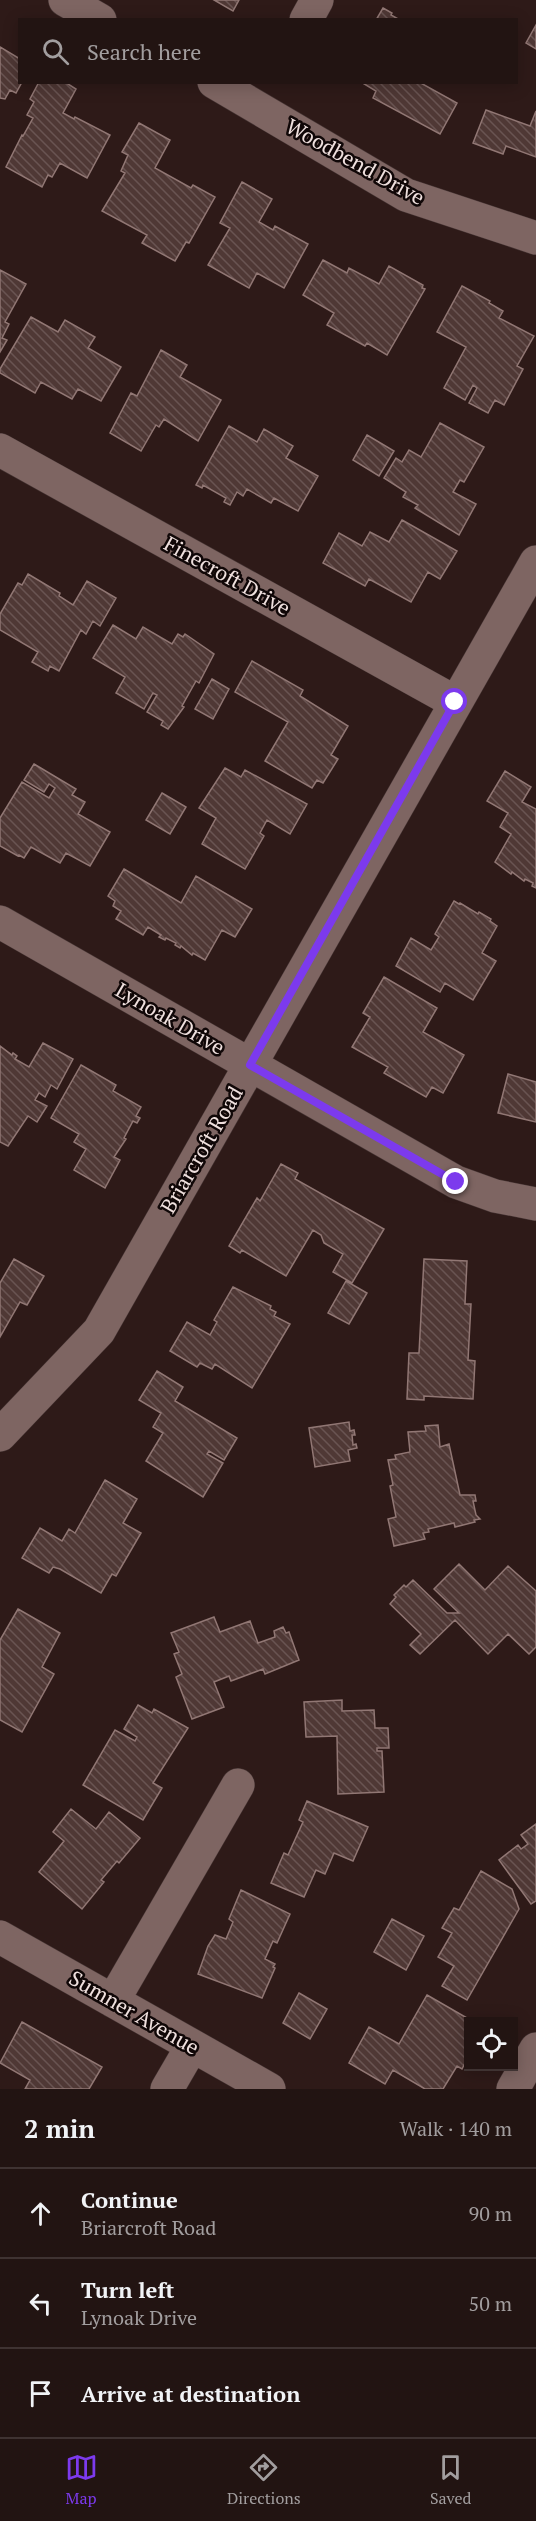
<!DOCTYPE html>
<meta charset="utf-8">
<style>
body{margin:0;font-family:"PT Serif",serif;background:#2e2120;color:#f1f3f6}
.controls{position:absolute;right:18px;bottom:18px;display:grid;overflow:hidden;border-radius:0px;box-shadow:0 3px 15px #0003}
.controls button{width:54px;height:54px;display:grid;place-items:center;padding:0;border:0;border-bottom:2px solid #3f3332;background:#221412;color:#f1f3f6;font:30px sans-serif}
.stop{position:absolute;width:18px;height:18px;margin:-14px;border:4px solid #7c3aed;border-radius:50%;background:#fff}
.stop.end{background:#7c3aed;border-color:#fff;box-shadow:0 2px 6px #0008}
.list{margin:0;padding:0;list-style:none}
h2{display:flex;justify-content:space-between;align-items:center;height:78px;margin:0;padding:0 24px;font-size:26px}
h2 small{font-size:20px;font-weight:400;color:#a29e9f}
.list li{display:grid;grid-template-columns:39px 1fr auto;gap:18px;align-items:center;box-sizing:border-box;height:90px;padding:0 24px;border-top:2px solid #3f3332}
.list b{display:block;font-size:22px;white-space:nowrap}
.list p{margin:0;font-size:20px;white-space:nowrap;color:#a29e9f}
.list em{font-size:20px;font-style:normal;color:#a29e9f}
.icon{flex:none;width:33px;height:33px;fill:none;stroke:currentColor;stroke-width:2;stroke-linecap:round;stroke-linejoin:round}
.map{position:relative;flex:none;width:536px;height:2089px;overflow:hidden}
.search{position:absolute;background:#221412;box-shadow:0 3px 15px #0003;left:18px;right:18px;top:18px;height:66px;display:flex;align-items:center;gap:15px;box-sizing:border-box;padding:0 21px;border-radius:0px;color:#a29e9f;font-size:22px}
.sheet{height:348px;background:#221412}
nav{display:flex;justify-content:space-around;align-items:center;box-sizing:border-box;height:84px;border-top:2px solid #3f3332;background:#221412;font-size:16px;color:#a29e9f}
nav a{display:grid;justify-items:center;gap:3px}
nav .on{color:#7c3aed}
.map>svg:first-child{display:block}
.building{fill:url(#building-back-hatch);stroke:#917774;stroke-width:1.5}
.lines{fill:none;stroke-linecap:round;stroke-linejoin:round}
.minor-casing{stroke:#463534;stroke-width:34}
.minor{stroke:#7e6562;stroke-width:33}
.route{stroke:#7c3aed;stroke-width:8}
.labels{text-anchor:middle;stroke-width:5;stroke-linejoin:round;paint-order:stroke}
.street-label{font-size:21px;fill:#efe0de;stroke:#100707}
</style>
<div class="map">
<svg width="536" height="2089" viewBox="0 0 536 2089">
<defs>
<pattern id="building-back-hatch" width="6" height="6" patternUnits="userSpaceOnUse" patternTransform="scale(1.5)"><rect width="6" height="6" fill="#4f3835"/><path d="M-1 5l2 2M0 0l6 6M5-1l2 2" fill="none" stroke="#695452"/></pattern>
</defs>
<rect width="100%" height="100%" fill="#2e1a18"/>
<path class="building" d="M214 0H239L233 11Z
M383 8 392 13 391 15 400 20H376Z
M536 25V49L526 43Z
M0 47 20 59V82H22L16 93 10 90 5 99 0 98Z
M39 82H65L76 89 63 113 74 119 75 117 110 135 87 178 60 163 52 177 48 175 42 187 6 167 22 135 23 136 33 118 27 115 34 102 30 99Z
M361 82H419L457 103 440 134 373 98 376 91Z
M486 110 530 126 536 111V157L506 146 503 154 473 143Z
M139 123 170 140 155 168 191 188 193 185 215 197 189 243 186 242 175 261 142 243 147 235 102 211 125 173 121 171 128 155 122 152Z
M242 182 272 199 259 222 273 230 275 226 308 244 284 288 257 273 249 288 208 265 230 228 220 223Z
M323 260 347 273 349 268 379 284 389 266 423 285 422 288 425 289 387 355 367 343 365 346 327 325 334 313 303 295Z
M0 270 26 284 5 322 9 324 2 338 7 340 0 352Z
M462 286 490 301 489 303 503 311 499 318 534 336 517 366 523 369 504 405 495 400 488 413 469 403 477 388 473 385 465 400 444 388 466 347 437 332Z
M31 317 58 332 65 320 95 337 88 348 121 367 101 401 78 389 72 399 41 382 35 393 0 373V369Z
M161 350 187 365 180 377 221 400 198 441 164 419 159 427 156 425 141 451 110 433 131 393 137 396Z
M440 423 484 447 464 482 460 480 453 492 476 504 459 535 415 508 418 505 403 497 406 492 384 478 396 458 402 462 409 450 421 457Z
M229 426 257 442 264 429 293 446 286 458 318 476 298 511 274 498 271 503 247 489 243 496 237 492 230 505 224 502 226 498 203 485 202 488 196 485Z
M367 435 394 451 379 476 353 460Z
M402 520 457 551 440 579 428 572 411 602 369 579 365 586 323 563 339 533 362 546 370 532 389 542Z
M28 574 60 593 59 596 73 605 87 581 116 598 100 626 93 621 86 634 81 630 59 671 50 666 48 671 32 662 38 652 0 630V614L18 583 22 585Z
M113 625 136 639 143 627 172 644 178 634 183 637 185 634 214 654 199 683 196 681 182 706 184 707 168 729 161 725 163 721 147 712 157 695 153 693 144 709 116 693 125 677 93 658Z
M252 661 303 690 300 696 348 726 331 755 338 759 323 783 317 780 312 788 265 761 288 722 235 692Z
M212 679 229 689 213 719 195 709Z
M34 764 76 789 72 795 85 802 78 814 110 832 90 866 66 853 60 863 31 847 24 858 19 855 18 856 0 846V818L22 782 49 798 55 788 49 784 44 792 24 780Z
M225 768 241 777 245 770 307 804 290 834 267 820 260 833 264 836 245 869 202 844 216 818 199 808Z
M505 771 531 787 522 802 536 809V888L532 886 533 883 525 879 524 881 512 872 511 874 495 862 511 834 500 827 508 813 487 801Z
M162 793 186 807 170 834 146 820Z
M124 869 181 903 196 876 252 909 235 937 222 930 205 960 193 953 192 955 181 946 180 948 175 945 176 943 166 938 165 940 159 937 161 935 148 927 143 935 116 919 121 911 113 906 115 901 108 896Z
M454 901 459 904 460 903 478 914 479 912 491 919 490 921 497 926 482 953 496 961 473 1000 445 983 440 992 396 966 411 938 431 950 439 937 435 934Z
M384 977 437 1008 423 1032 464 1055 443 1093 432 1087 426 1097 384 1073 388 1067 352 1047 370 1017 363 1013Z
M43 1043 73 1059 57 1089 51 1085 45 1097 39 1093 35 1100 47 1106 37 1122 28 1116 8 1146 0 1142V1046L12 1055 13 1053 17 1056 15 1059 29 1067Z
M81 1065 116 1085 113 1091 141 1107 136 1116 140 1118 137 1123 133 1121 124 1138 126 1139 114 1157 120 1160 105 1188 74 1170 86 1149 74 1142 79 1134 51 1118Z
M508 1074 536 1082V1122L498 1113Z
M281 1164 298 1173 295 1179 384 1229 352 1283 333 1272 343 1254 324 1243 321 1235 313 1230 286 1276 242 1250 240 1253 229 1246 257 1198 260 1201Z
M14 1259 44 1276 27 1305 20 1302 0 1337V1283Z
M424 1259 467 1261 465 1304H471L468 1360 475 1361 473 1399 424 1396V1400L407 1399 409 1353H419Z
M346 1281 367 1293 349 1324 328 1313Z
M233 1287 271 1306 270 1309 276 1312 274 1316 290 1324 252 1388 215 1364 212 1369 200 1363 197 1367 170 1351 187 1322 210 1335 217 1322 214 1320Z
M157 1371 183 1387 175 1401 237 1438 224 1460 209 1451 207 1454 223 1463 203 1497 146 1461 163 1433 153 1427 161 1413 139 1400Z
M349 1422 350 1431 354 1430 355 1435H352L353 1445 356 1444 357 1448 348 1450 350 1461 315 1467 309 1428Z
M438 1425 440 1447 449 1444 460 1495H475L476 1501H473L476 1515 480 1519 474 1520 475 1522 455 1527 454 1523 428 1529 429 1532 423 1533 425 1539 394 1546 388 1519 396 1517 390 1486 393 1485 388 1460 396 1459 395 1455 410 1452 408 1432 426 1431 425 1426Z
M105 1480 137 1499 123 1523 141 1533 116 1576 112 1574 101 1593 60 1569 53 1567 49 1573 22 1558 40 1528 62 1541 69 1529 75 1533Z
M459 1564 485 1590 508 1566 536 1591V1647L529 1654 508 1634 488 1654 455 1620 420 1654 410 1645 421 1634 390 1604 396 1597 394 1595 404 1585 406 1587 413 1580 447 1613H459L434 1589Z
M18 1609 60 1633 42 1667 54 1674 22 1732 0 1720V1640Z
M214 1617 220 1632 250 1621 258 1643 275 1637 274 1631 283 1627 286 1633 289 1632 299 1660 265 1674 263 1669 231 1681 229 1676 214 1682 224 1707 192 1719 176 1677 182 1674 174 1654 179 1652 171 1633Z
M342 1700V1711L374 1710 375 1728H388L389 1748H377V1751H382L384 1792 338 1794 337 1736 306 1737 304 1702Z
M138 1705 152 1713 154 1709 188 1728 153 1783 162 1788 143 1820 83 1785 115 1730 135 1741 137 1737 124 1729Z
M307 1801 368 1827 353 1861 334 1853 325 1874 316 1870 304 1897 271 1883 284 1853 288 1855 303 1822 299 1820Z
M71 1809 96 1829 109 1812 140 1838 119 1863 117 1861 101 1880 104 1882 82 1909 39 1872 64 1841 53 1832Z
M536 1824V1901L531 1904 499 1860 518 1845 521 1849 528 1844 521 1835Z
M481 1871 512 1889 519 1909 467 2000 442 1986 454 1966 438 1957 452 1933 442 1928 454 1908 459 1910Z
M241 1890 290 1914 277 1943 273 1941 265 1959 275 1964 273 1967 275 1968 262 1998 198 1974 208 1946 215 1935 226 1939 233 1922 229 1919Z
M392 1919 424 1936 406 1970 374 1952Z
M299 1993 327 2009 310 2039 283 2023Z
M427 1995 474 2022H468V2057L462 2069 457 2066 443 2089H425L393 2070 385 2084 349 2063 369 2027 399 2044Z
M22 2022 102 2067 89 2089H25L30 2080 0 2063Z"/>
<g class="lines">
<defs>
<path id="minor" d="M65 0 100 20
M306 20 317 0
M214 82 406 195 536 238
M0 450 455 702
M0 922 456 1182 495 1196 536 1204
M0 1435 99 1331 536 562
M0 1937 269 2089
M113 2001 238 1785
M167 2089 192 2046
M513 2089 536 2049"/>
</defs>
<use href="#minor" class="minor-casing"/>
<use href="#minor" class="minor"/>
</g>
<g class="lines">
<path class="route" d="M455 702 250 1065 456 1182"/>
</g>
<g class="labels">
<g class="street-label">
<text transform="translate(355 162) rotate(29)" y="7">Woodbend Drive</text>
<text transform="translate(227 576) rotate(29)" y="7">Finecroft Drive</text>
<text transform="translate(170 1019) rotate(30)" y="7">Lynoak Drive</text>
<text transform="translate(202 1150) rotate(-60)" y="7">Briarcroft Road</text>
<text transform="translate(134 2013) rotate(30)" y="7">Sumner Avenue</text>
</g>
</g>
</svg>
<div class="controls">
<button><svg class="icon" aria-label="locate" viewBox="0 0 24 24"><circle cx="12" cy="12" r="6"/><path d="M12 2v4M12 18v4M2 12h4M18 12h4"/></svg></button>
</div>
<div class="stop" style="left:455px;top:702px"></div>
<div class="stop end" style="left:456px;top:1182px"></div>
<div class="search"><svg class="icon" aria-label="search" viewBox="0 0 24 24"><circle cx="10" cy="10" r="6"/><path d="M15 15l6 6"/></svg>Search here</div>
</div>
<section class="sheet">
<h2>2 min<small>Walk · 140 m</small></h2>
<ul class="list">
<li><svg class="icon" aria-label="ahead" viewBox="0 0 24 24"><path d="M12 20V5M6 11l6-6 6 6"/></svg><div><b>Continue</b><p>Briarcroft Road</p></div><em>90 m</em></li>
<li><svg class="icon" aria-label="left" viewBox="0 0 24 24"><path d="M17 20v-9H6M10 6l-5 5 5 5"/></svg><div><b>Turn left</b><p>Lynoak Drive</p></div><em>50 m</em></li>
<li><svg class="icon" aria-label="arrive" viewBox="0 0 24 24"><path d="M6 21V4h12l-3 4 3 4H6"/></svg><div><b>Arrive at destination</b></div></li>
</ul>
</section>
<nav>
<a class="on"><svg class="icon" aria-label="map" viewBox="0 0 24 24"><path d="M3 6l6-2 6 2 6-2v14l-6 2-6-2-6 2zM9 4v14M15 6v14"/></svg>Map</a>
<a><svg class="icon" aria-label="directions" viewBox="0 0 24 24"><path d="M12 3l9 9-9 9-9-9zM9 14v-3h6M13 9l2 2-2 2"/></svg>Directions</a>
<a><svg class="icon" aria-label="saved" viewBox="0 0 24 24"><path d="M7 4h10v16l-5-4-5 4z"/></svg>Saved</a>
</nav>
